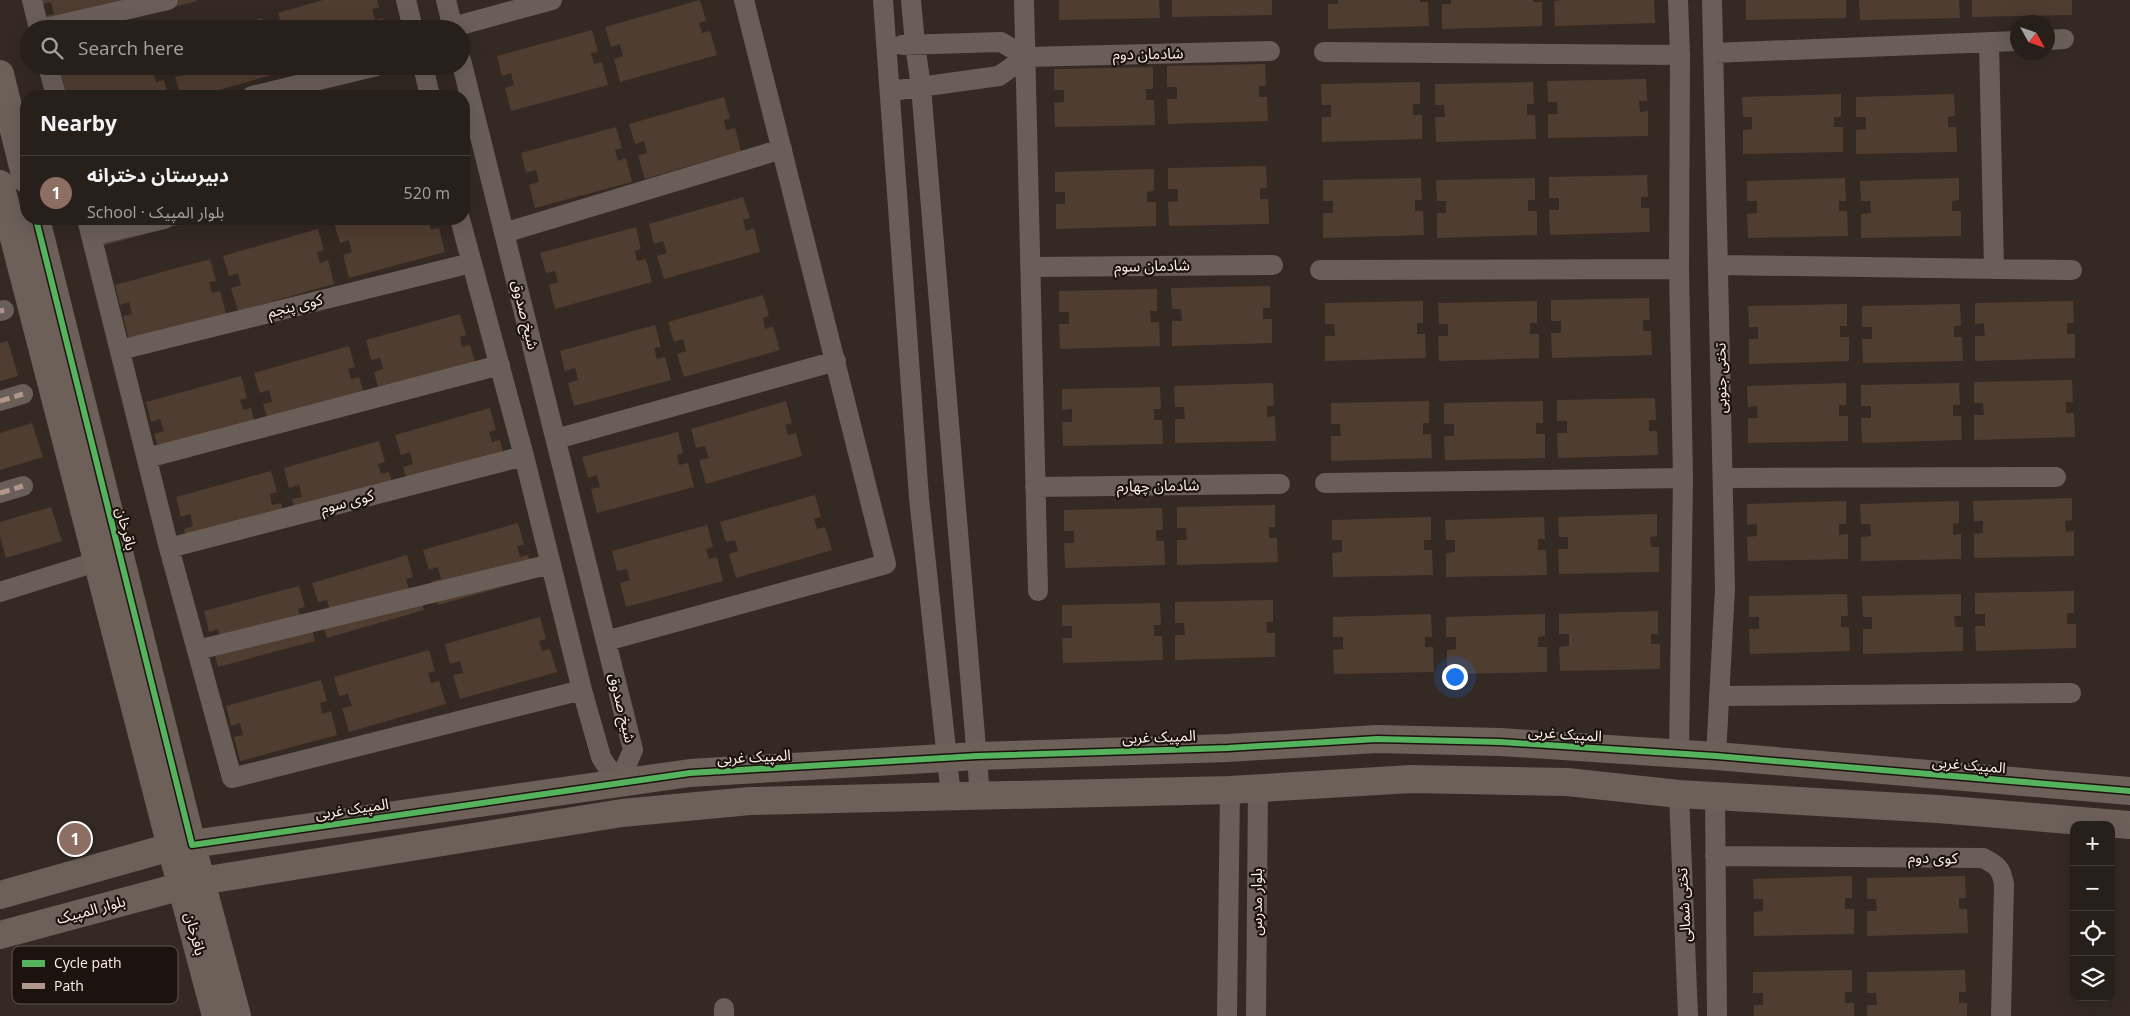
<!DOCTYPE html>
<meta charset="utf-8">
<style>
body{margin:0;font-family:"Open Sans","Noto Sans Arabic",sans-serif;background:#332c27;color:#f1f3f6}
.controls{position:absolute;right:15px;bottom:15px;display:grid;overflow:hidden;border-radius:10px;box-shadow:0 5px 20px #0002}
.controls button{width:45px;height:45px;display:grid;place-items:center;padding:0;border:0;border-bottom:1px solid #433d39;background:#271f1a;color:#f1f3f6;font:25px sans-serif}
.compass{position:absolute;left:2010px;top:15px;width:45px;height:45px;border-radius:50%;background:#271f1a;box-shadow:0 5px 20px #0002;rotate:130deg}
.you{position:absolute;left:1454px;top:676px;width:18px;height:18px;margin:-12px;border:4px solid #fff;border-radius:50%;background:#1a73e8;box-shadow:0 0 0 8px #1a73e833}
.badge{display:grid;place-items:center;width:32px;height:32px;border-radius:50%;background:#b7aaa3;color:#fff;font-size:16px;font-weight:700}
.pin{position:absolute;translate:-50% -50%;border:2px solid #fff;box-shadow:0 1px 5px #0006}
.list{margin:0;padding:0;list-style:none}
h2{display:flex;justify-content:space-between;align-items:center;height:65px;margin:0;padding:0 20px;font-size:21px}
h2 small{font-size:16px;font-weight:400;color:#a4a2a2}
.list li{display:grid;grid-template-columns:32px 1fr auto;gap:15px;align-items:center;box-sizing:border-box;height:70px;padding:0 20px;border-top:1px solid #433d39}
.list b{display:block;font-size:19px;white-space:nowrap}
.list p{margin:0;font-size:16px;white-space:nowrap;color:#a4a2a2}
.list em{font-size:16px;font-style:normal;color:#a4a2a2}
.icon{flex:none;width:28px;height:28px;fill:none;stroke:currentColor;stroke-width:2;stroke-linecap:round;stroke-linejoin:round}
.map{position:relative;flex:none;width:2130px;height:1016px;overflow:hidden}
.search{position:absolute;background:#271f1a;box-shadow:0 5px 20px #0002;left:20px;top:20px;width:450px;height:55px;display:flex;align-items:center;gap:12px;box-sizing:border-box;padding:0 18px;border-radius:28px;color:#a4a2a2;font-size:19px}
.panel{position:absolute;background:#271f1a;box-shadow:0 5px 20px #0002;left:20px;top:90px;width:450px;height:135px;border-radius:20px}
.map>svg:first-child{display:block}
.building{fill:#503d31}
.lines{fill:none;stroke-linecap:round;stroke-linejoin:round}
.street{stroke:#6a5f58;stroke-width:20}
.secondary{stroke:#6c6059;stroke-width:28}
.quiet{stroke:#b2968c;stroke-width:5;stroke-dasharray:10 5;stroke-linecap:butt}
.cycleway-casing{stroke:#1c130e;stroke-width:9}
.cycleway{stroke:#56b35d;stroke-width:6}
.labels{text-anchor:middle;stroke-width:4.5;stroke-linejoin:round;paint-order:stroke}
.street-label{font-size:15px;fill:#fdf0e8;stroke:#1c130e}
.key{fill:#1c130e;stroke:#60554f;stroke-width:1}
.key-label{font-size:14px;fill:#fdf0e8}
</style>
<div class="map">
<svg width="2130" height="1016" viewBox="0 0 2130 1016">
<rect width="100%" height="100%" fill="#342923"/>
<path class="building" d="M40 0H144L148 14 93 29H48L44 16 54 14 51 2 42 4Z
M157 0H197V1L160 11Z
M323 0H377L379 8 372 9 375 20 383 18 386 29H283L278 13Z
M700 0 706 21 699 23 702 33 710 31 717 55 620 82 614 59 623 56 620 44 611 47 605 27Z
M1059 0H1159L1160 18 1059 20Z
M1172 0H1272V15L1172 17Z
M1338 0H1420V2H1428L1429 26 1328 29V4H1338Z
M1451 0H1533V2H1542V26L1442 29V4H1451Z
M1564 0H1654L1655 23 1555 26 1554 1Z
M1746 0H1846V18L1746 20Z
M1859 0H1959L1960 18 1860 20Z
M1972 0H2072V15L1972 17Z
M262 18 265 29H227V28Z
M592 30 598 52 591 53 594 64 602 62 608 85 511 111 505 88 514 85 511 73 502 76 497 56Z
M1265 64 1266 86H1259V97H1267L1268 121 1168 124 1167 99H1177V87H1167V66Z
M89 66H159L160 70 153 72 156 82 164 80 168 96H74L73 92 64 95 59 74Z
M183 66H277L279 73 198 96H181L175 77 185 75Z
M1153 67V89H1146V100H1154L1155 125 1055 127 1054 103 1064 102V90H1054V69Z
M1646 79 1647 101H1639L1640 112 1648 111V136L1548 138V114H1558L1557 102H1548L1547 81Z
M1420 82V104H1413V115H1422V139L1322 142V117H1331V105H1322L1321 84Z
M1533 82 1534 104H1527V115H1535L1536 139 1436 142 1435 117H1445L1444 105H1435V84Z
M1841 94V117H1834V127H1843V152L1743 154V130L1752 129V117H1743L1742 97Z
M1954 94 1955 116 1948 117V127H1956L1957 152 1856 154V130L1866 129V117H1856V97Z
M724 97 730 118 724 120 726 130 735 128 741 151 645 179 638 155 647 153 644 141 635 144 629 124Z
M616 127 622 148 615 150 618 161 626 158 632 182 535 208 529 185 539 182 536 170 526 173 521 153Z
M1266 166 1267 188H1260V199H1268L1269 224 1169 226 1168 202 1178 201V189H1168V168Z
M1154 169V191L1147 192V202H1156V226L1056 229V204H1065V192H1055V172Z
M1647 175 1648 197H1641V208H1649L1650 232 1550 235 1549 210H1559V198H1549V177Z
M1421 178 1422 200H1415V211H1423L1424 235 1323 238V213H1333V201H1323V180Z
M1535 178V200H1528V211H1537V235L1437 238V213H1446V201H1437L1436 180Z
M1845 178 1846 201H1839V211H1847L1848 236 1748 238 1747 214 1757 213V201H1747V181Z
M1959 178V200L1952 201V211H1961V236L1861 238V214L1871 213 1870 201H1861L1860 181Z
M743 197 750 218 743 220 746 231 754 228 760 252 664 279 657 256 667 253 663 241 654 244 649 224Z
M105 219H201L102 246 96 222Z
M349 219H428L431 230 439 228 445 252 349 278 343 255 352 252 349 240 340 243 334 223Z
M636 227 641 249 635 251 637 261 646 259 652 282 555 309 549 285 558 282 555 271 546 273 540 253Z
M318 229 324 250 317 252 320 263 328 260 334 284 238 311 231 288 241 285 238 273 229 276 223 256Z
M210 259 216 281 209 282 212 293 220 291 226 314 129 340 123 316 132 314 129 302 120 305 115 285Z
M1270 286V308H1263V319H1272V343L1172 346V321H1182L1181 309H1172L1171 288Z
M1157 289V311H1150L1151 322H1159L1160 346 1060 349 1059 324H1069V312H1059V291Z
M763 295 769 316 763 318 765 329 773 326 780 350 684 377 677 354 686 351 683 339 674 342 668 322Z
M1649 298 1650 320H1643V331H1651L1652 355 1552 358 1551 333H1561V321H1551V300Z
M1423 301V323H1417V334H1425L1426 358 1325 361V336H1335L1334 324H1325V303Z
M1537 301V323H1530V334H1539V358L1439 361 1438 336H1448V324H1439L1438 303Z
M2073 301 2074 323H2067V334H2075V358L1975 361V336H1985L1984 323 1975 324V303Z
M1847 304V326H1840V337H1849V361L1749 364V339H1758V327H1749L1748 306Z
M1960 304 1961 326H1954V337H1962L1963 361 1863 363 1862 339H1872V327H1862V306Z
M460 314 466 335 460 337 462 347 470 345 477 369 380 395 374 372 383 369 380 358 371 360 366 340Z
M655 325 661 347 654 348 657 359 665 357 671 380 574 406 568 383 578 380 575 368 565 371 560 351Z
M8 341 18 376 0 381V343Z
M349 346 355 367 348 369 351 379 359 377 366 401 270 428 263 404 272 402 269 390 260 393 254 373Z
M241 376 247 398 240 400 243 410 251 408 257 431 161 457 154 434 164 431 160 419 151 422 146 402Z
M2072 380 2073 402H2066V413H2074L2075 437 1974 440V415H1984L1983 403H1974V382Z
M1273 383 1274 406H1267V417L1275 416 1276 441 1175 443V419H1185L1184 407H1175L1174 386Z
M1846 383V405H1839V416H1848V441L1748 443V418H1758L1757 406 1748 407 1747 386Z
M1959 383 1960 405H1953V416H1961L1962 440 1862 443 1861 418H1871V406H1861V385Z
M1160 387 1161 409H1154V420H1162L1163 444 1063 446 1062 422H1072V409L1062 410V389Z
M1655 398 1656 420H1649V431H1657L1658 455 1558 458 1557 433H1567V421H1557V400Z
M786 401 792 423 785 425 788 435 796 433 802 456 706 484 699 460 709 458 705 446 696 448 691 429Z
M1429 401V423H1423V434H1431L1432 458 1331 461V436H1341L1340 424H1331V403Z
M1543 401V423H1536V434H1545V458L1445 460 1444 436H1454V424H1444V403Z
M490 408 496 430 489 432 492 442 500 440 506 463 410 490 403 467 413 464 410 452 401 455 395 435Z
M32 423 43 457 0 470V433Z
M678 432 683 453 677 455 679 465 688 463 694 487 597 513 591 489 600 487 597 475 588 478 582 457Z
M379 441 385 462 378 464 381 474 389 472 396 495 299 523 292 499 302 497 299 485 289 488 284 468Z
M271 471 277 492 270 494 272 505 281 503 287 526 190 552 184 529 193 526 190 514 181 517 176 497Z
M815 495 821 517 814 519 817 529 825 527 832 550 736 578 729 554 738 551 735 540 726 542 720 522Z
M2072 498V520L2065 521 2066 532 2074 531V556L1974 558V534L1983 533V521H1974L1973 501Z
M1846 501V524H1839V535L1848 534V559L1748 561 1747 537 1757 536V524L1747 525V504Z
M1959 501V523L1953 524V535L1961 534V559L1861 561V537L1871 536 1870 524H1861L1860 504Z
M1275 505V527H1269V538H1277L1278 562 1177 565V540H1187L1186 528H1177V507Z
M51 507 62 541 6 558 0 537V522Z
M1162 508 1163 530H1156V541H1164L1165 565 1065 568 1064 543H1074V531H1064V510Z
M1657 514V536L1650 537 1651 547H1659V572L1559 574 1558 549H1568V537H1559L1558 517Z
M1431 517V540H1424V550H1432L1433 575 1333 577 1332 553 1342 552V540H1332V520Z
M1544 517 1545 539H1538V550H1546L1547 575 1446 577V553L1455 552V540H1446L1445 520Z
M518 523 524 545 517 546 520 557 528 555 535 578 438 605 432 581 441 579 438 567 429 570 423 550Z
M707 525 713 547 706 549 709 559 717 557 723 581 626 607 620 583 630 580 627 569 617 571 612 551Z
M407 555 413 577 406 579 409 589 417 587 424 610 327 638 320 614 330 612 327 600 318 602 312 583Z
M299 586 305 607 298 609 301 619 309 617 315 641 218 667 212 643 221 641 218 629 209 632 204 611Z
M2074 591V613H2067V624H2076V648L1976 651 1975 626H1985V614H1975V593Z
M1847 594 1848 616H1841V627H1849L1850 651 1750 654 1749 629H1759V617H1749V596Z
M1961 594V616H1954L1955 627H1963V651L1863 654V629H1872V617H1863L1862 596Z
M1273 600V622H1266L1267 633H1275V657L1175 660V635H1185L1184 623H1175V602Z
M1160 603 1161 625H1154V636H1162L1163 660 1063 663 1062 638H1072V626H1062V605Z
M1658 611V634H1651V644H1660V669L1560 671 1559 647 1569 646V634H1559V614Z
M1431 614 1432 637H1425V647H1433L1434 672 1334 674 1333 650 1343 649V637H1333V617Z
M1545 614V636L1538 637V647H1547V672L1447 674V650L1456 649V637H1446V617Z
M540 617 546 639 539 641 542 651 550 649 557 672 460 699 453 675 463 673 460 661 450 664 445 644Z
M429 650 435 671 428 673 431 683 439 681 446 704 349 732 342 708 352 706 348 694 339 696 334 677Z
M321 680 327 701 320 703 322 714 331 711 337 735 240 761 234 737 243 735 240 723 231 726 226 706Z
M1852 876V898H1845V909H1854V934L1754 936V912L1763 911V899H1754L1753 879Z
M1965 876 1966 898H1959V909H1967L1968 933 1867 936V911H1877L1876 899H1867V878Z
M1852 970V992H1845V1003H1854V1016H1754V1005H1763V993H1753V972Z
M1965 970 1966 992H1959V1003H1967V1016H1867V1005H1877L1876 993H1867V972Z"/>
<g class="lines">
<path class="street" d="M32 0 39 29
M406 0 413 29
M446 0 453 29
M883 0 919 498 951 796
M911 0 915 44 921 87 980 796
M1024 0 1038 591
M1678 0 1680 55 1679 269 1683 478 1679 754
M1712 0 1725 588 1716 756
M453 27 552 0
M41 29 168 0
M2048 40 2064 39
M1989 42 1994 268
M902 45 1001 42 1026 57
M1324 52 1680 55
M1713 53 2018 41
M1026 57 1270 51
M461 60 633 750 618 784
M48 66 56 96
M423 66 430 96
M891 91 999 76 1026 57
M252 96 377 66
M87 219 169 548 232 778 582 690
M460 219 524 456 582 690 601 757 618 784
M504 233 782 149
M91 236 164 219
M1718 265 2072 270
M1030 267 1273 265
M1320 270 1679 269
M0 311 4 310
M120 350 471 263
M0 401 23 394
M556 439 836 361
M147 458 500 365
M1723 478 2056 477
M1325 483 1683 478
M1035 487 1280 484
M0 493 23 486
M169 548 524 456
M0 592 99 561
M606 641 886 564 744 0
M197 650 551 564
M1720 696 2071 693
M1679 794 1688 1016
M1715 796 1717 1016
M1715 856 1983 858C1997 865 2001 868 2004 884L2001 1016
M724 1008V1016
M1227 1016 1230 790
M1256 1016 1258 788"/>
<path class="secondary" d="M0 74 26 179
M0 184 171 847 216 1016
M36 219 201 881 237 1016
M0 895 171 847 690 773 977 756 1228 748 1377 739 1500 742 1716 756 2130 791
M0 935 201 881 622 813 750 801 1230 790 1411 779 1567 782 1679 794 1938 809 2130 825"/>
<path class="quiet" d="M0 311 4 310
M0 401 23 394
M0 493 23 486"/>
<defs>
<path id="cycleway" d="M36 219 192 845 690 773 977 756 1228 748 1377 739 1500 742 1716 756 2130 791"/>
</defs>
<use href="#cycleway" class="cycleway-casing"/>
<use href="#cycleway" class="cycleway"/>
</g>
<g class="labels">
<g class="street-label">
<text transform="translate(1148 54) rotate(-1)" y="5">شادمان دوم</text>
<text transform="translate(1152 266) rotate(-1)" y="5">شادمان سوم</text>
<text transform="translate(295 306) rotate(-14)" y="5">کوی پنجم</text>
<text transform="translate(525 315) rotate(76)" y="5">شیخ صدوق</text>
<text transform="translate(1721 378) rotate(-91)" y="5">تختی جنوبی</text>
<text transform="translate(1158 486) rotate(-1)" y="5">شادمان چهارم</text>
<text transform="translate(347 502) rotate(-15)" y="5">کوی سوم</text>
<text transform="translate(126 529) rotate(76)" y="5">باقرخان</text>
<text transform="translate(622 708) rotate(76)" y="5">شیخ صدوق</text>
<text transform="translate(1565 734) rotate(4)" y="5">المپیک غربی</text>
<text transform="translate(1159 737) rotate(-2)" y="5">المپیک غربی</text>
<text transform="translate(754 757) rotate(-3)" y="5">المپیک غربی</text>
<text transform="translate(1969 765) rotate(5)" y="5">المپیک غربی</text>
<text transform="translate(352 809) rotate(-8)" y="5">المپیک غربی</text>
<text transform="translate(1933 858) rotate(1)" y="5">کوی دوم</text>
<text transform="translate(1257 902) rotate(-90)" y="5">بلوار مدرس</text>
<text transform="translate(1684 905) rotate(-93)" y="5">تختی شمالی</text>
<text transform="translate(91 910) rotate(-15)" y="5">بلوار المپیک</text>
<text transform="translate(195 934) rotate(75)" y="5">باقرخان</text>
</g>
</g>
<rect x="12" y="946" width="166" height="58" rx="8" class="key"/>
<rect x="22" y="960" width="23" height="7" fill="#56b35d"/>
<rect x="22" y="983" width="23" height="6" fill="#b2968c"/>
<g class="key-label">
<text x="54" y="968">Cycle path</text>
<text x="54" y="991">Path</text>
</g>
</svg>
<div class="controls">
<button>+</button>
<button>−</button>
<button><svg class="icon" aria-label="locate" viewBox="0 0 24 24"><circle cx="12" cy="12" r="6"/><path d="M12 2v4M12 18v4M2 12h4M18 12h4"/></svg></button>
<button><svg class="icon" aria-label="layers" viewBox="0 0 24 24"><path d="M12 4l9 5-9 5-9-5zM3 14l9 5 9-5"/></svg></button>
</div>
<svg class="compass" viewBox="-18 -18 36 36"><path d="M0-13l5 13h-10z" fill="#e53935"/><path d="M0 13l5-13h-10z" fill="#a4a2a2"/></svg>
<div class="you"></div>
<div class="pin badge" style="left:75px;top:839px;background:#8d6e63">1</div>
<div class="search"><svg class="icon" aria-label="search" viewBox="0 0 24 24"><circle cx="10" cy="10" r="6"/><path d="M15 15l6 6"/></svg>Search here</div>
<section class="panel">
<h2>Nearby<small></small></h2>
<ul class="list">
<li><span class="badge" style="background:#8d6e63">1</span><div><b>دبیرستان دخترانه</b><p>School · بلوار المپیک</p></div><em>520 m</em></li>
</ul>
</section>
</div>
